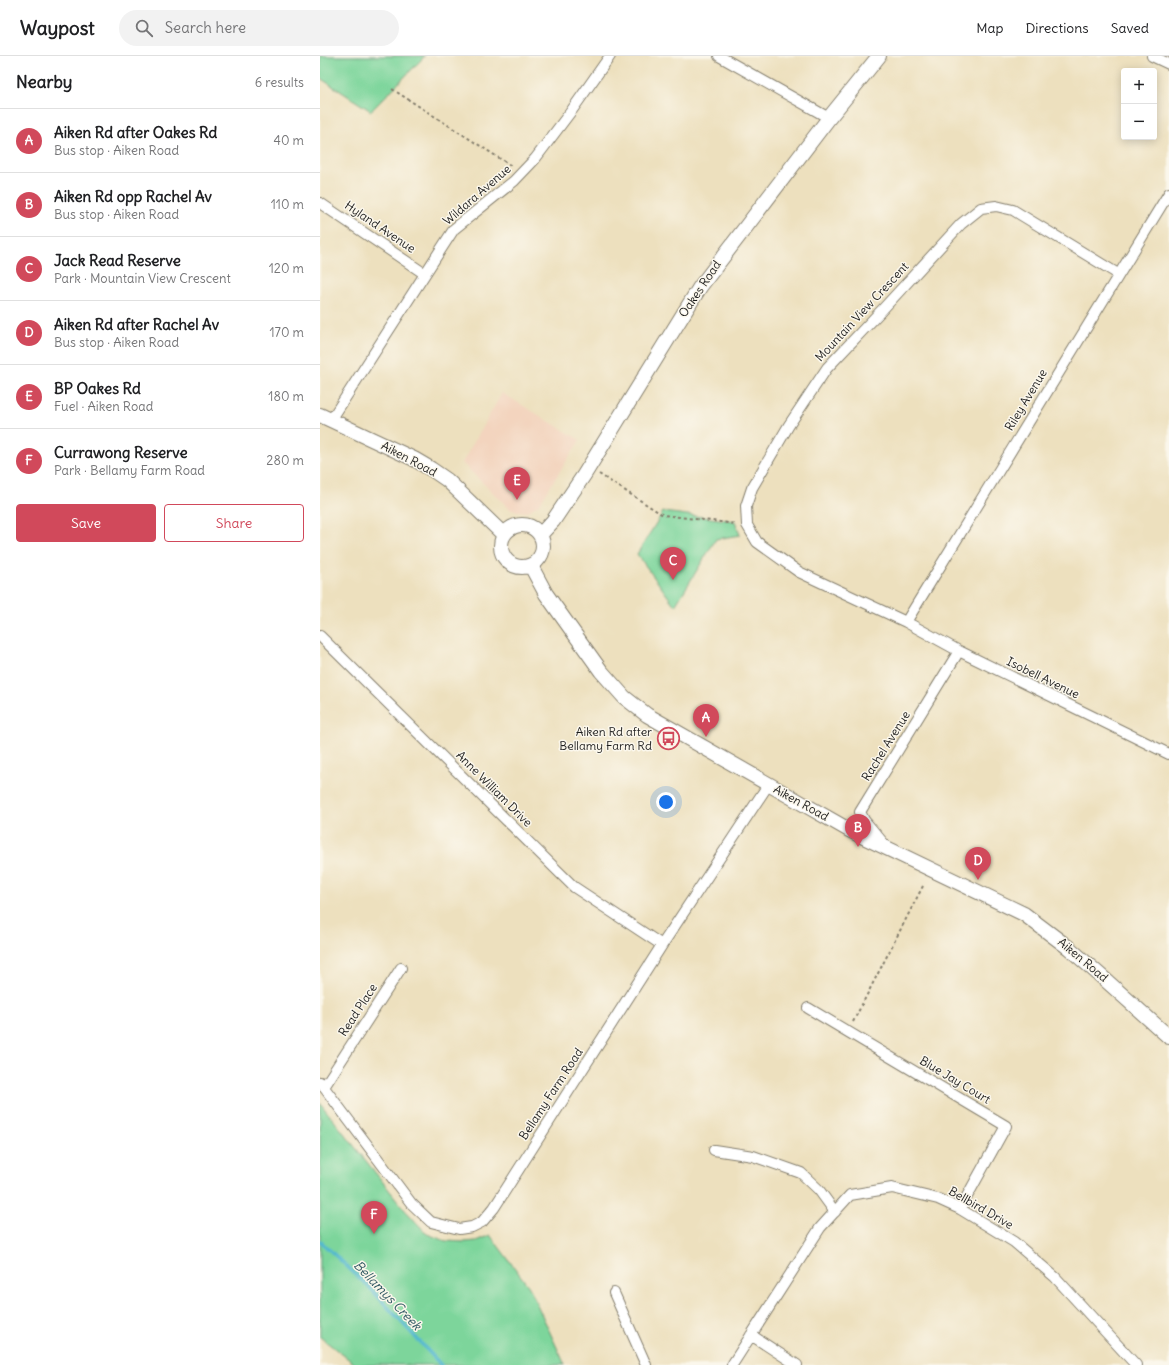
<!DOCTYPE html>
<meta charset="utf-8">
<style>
body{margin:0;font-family:Delius,sans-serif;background:#f2f2f2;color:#202124}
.controls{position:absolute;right:12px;top:12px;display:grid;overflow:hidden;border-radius:4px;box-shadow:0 2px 10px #0003}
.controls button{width:36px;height:36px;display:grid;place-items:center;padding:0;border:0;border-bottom:1px solid #e0e0e0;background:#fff;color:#202124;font:20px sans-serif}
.you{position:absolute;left:346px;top:746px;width:14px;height:14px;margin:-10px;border:3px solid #fff;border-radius:50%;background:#1a73e8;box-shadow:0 0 0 6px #1a73e833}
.badge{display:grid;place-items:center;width:26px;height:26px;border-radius:50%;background:#d1495b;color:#fff;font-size:13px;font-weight:700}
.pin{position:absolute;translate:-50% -33px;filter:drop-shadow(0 1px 2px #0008)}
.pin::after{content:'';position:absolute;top:21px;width:14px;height:12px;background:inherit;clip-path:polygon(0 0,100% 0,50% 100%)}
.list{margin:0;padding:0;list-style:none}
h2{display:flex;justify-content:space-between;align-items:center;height:52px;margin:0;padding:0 16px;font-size:17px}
h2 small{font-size:13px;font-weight:400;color:#757577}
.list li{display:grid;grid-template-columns:26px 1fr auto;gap:12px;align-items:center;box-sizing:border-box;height:64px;padding:0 16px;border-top:1px solid #e0e0e0}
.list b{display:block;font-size:15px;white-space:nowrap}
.list p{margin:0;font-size:13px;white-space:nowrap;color:#757577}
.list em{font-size:13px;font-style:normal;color:#757577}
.actions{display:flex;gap:8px;padding:12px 16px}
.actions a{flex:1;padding:9px 0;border:1px solid #d1495b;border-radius:4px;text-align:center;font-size:14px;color:#d1495b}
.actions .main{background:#d1495b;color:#fff}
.icon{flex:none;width:22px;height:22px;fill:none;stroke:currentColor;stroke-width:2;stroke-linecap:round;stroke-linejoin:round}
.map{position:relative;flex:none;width:849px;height:1309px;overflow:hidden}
header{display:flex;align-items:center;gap:24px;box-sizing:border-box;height:56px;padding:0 20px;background:#fff;border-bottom:1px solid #e0e0e0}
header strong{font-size:19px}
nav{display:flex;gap:22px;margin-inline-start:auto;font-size:14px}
.search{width:280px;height:36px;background:#f2f2f2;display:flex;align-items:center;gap:10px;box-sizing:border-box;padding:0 14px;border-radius:22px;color:#757577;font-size:15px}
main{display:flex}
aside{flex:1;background:#fff}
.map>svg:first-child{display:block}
.built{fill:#f3d4be}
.green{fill:#7dd59b;stroke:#4c785c}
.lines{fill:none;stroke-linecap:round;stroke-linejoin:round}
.stream{stroke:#52b8d0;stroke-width:3.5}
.street-casing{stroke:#847e6d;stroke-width:12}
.secondary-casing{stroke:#847e6d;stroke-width:16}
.path{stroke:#847e6d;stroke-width:2;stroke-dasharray:3 3;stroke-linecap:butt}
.street{stroke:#fff;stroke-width:10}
.secondary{stroke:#fff;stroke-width:14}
.labels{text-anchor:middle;stroke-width:3;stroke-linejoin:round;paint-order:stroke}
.street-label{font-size:12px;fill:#1c1c1c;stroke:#fbf7ec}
.poi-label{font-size:12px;fill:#1c1c1c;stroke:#fbf7ec;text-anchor:end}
.water-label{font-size:13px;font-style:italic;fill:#325a64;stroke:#fbf7ec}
</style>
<header>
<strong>Waypost</strong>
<div class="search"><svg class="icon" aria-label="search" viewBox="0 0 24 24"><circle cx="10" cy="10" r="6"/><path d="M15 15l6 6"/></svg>Search here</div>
<nav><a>Map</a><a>Directions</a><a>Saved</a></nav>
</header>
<main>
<aside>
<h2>Nearby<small>6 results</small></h2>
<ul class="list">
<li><span class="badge">A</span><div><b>Aiken Rd after Oakes Rd</b><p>Bus stop · Aiken Road</p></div><em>40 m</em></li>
<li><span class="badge">B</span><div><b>Aiken Rd opp Rachel Av</b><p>Bus stop · Aiken Road</p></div><em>110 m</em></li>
<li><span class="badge">C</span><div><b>Jack Read Reserve</b><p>Park · Mountain View Crescent</p></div><em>120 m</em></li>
<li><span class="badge">D</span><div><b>Aiken Rd after Rachel Av</b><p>Bus stop · Aiken Road</p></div><em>170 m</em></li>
<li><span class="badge">E</span><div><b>BP Oakes Rd</b><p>Fuel · Aiken Road</p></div><em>180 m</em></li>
<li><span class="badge">F</span><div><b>Currawong Reserve</b><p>Park · Bellamy Farm Road</p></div><em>280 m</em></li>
</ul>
<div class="actions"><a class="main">Save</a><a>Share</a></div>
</aside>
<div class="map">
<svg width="849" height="1309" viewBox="0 0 849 1309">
<rect width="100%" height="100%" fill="#fbf7ec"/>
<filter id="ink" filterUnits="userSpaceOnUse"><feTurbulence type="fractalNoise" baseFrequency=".025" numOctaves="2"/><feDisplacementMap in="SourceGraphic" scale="8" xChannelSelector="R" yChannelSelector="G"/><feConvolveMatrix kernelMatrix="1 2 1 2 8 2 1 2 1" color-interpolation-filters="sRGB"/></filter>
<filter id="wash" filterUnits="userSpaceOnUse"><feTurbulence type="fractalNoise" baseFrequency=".012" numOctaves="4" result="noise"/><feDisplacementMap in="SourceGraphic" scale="16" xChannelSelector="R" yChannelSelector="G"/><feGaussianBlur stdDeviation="0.9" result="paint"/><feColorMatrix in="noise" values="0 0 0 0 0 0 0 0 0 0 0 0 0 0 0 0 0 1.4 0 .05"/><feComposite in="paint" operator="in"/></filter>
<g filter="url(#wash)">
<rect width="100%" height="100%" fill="#ede0be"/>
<path class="built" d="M182 337 260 384 219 448 207 456 191 454 142 407Z"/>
<path class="green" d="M0 0H105L51 55 0 22Z
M343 456 415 465 420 479 396 483 355 550 317 498Z
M0 1047 85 1154 107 1178 126 1185 145 1186 156 1185 170 1179 209 1231 245 1309H36L0 1281Z"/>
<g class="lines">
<path class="stream" d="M0 1185 53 1235 121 1309"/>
</g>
</g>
<g filter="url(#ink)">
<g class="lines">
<defs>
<path id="street" d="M399 0 509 62
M832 0 849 8
M0 147 105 218
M798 218 693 154 676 150 661 152 641 168 561 255 507 312 469 369 432 432 426 450 427 469 437 486 479 516 586 566 639 595 849 698
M11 364 134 173 194 125 215 103 252 54 290 0
M586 566 849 137
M0 580 254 831 342 889
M565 789 544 764 540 756 639 595
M488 952 686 1070 640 1153
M0 1026 91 1147 111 1166 139 1173 152 1171 162 1166 174 1152 342 889 448 729
M4 1031 81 912
M394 1094 433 1100 481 1117 499 1134 515 1156
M294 1237 326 1309
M431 1279 477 1309
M412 1309 500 1172 530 1139 572 1132 618 1143 640 1153 694 1186 735 1221 816 1309"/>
<path id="secondary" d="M0 359 94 403 111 413 127 424 184 479
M181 490a21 21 0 1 1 42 0a21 21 0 1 1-42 0Z
M220 479 233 465 264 419 380 231 509 62 559 0
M211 510 226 538 281 615 304 641 327 659 529 774 704 858 749 892 790 928 849 981"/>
</defs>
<use href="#street" class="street-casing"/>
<use href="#secondary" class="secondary-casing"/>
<path class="path" d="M72 33 193 111
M279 418 343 459 416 468
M533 966 604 828"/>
<use href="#street" class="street"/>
<use href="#secondary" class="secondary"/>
</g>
</g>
<defs>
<symbol id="bus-ring" viewBox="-11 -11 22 22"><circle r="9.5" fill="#fbf7ec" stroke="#d1495b" stroke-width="1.5"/><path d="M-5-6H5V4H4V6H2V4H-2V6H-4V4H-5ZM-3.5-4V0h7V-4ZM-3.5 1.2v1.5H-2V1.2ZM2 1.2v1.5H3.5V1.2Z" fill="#d1495b"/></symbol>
</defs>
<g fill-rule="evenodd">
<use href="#bus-ring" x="336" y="670" width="25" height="25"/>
</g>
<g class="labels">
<g class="street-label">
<text transform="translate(157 139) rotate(-41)" y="4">Wildara Avenue</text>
<text transform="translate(60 171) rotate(34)" y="4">Hyland Avenue</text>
<text transform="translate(380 233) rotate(-56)" y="4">Oakes Road</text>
<text transform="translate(542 256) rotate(-47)" y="4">Mountain View Crescent</text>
<text transform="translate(706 344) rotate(-59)" y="4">Riley Avenue</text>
<text transform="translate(89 403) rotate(28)" y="4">Aiken Road</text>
<text transform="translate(723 622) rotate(26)" y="4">Isobell Avenue</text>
<text transform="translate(566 690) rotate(-58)" y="4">Rachel Avenue</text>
<text transform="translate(174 733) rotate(45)" y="4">Anne William Drive</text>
<text transform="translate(481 747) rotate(29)" y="4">Aiken Road</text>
<text transform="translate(763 904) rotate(40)" y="4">Aiken Road</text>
<text transform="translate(38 954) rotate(-57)" y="4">Read Place</text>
<text transform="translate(635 1024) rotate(31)" y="4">Blue Jay Court</text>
<text transform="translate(231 1038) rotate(-57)" y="4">Bellamy Farm Road</text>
<text transform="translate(661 1152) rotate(30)" y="4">Bellbird Drive</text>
</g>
<g class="poi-label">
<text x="332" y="680">Aiken Rd after<tspan x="332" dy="14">Bellamy Farm Rd</tspan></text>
</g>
<g class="water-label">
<text transform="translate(68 1239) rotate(46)" y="5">Bellamys Creek</text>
</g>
</g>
</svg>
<div class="controls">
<button>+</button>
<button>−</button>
</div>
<div class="you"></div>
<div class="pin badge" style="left:386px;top:681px">A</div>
<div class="pin badge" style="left:538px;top:791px">B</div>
<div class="pin badge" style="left:353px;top:524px">C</div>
<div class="pin badge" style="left:658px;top:824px">D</div>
<div class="pin badge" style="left:197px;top:444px">E</div>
<div class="pin badge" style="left:54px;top:1178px">F</div>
</div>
</main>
